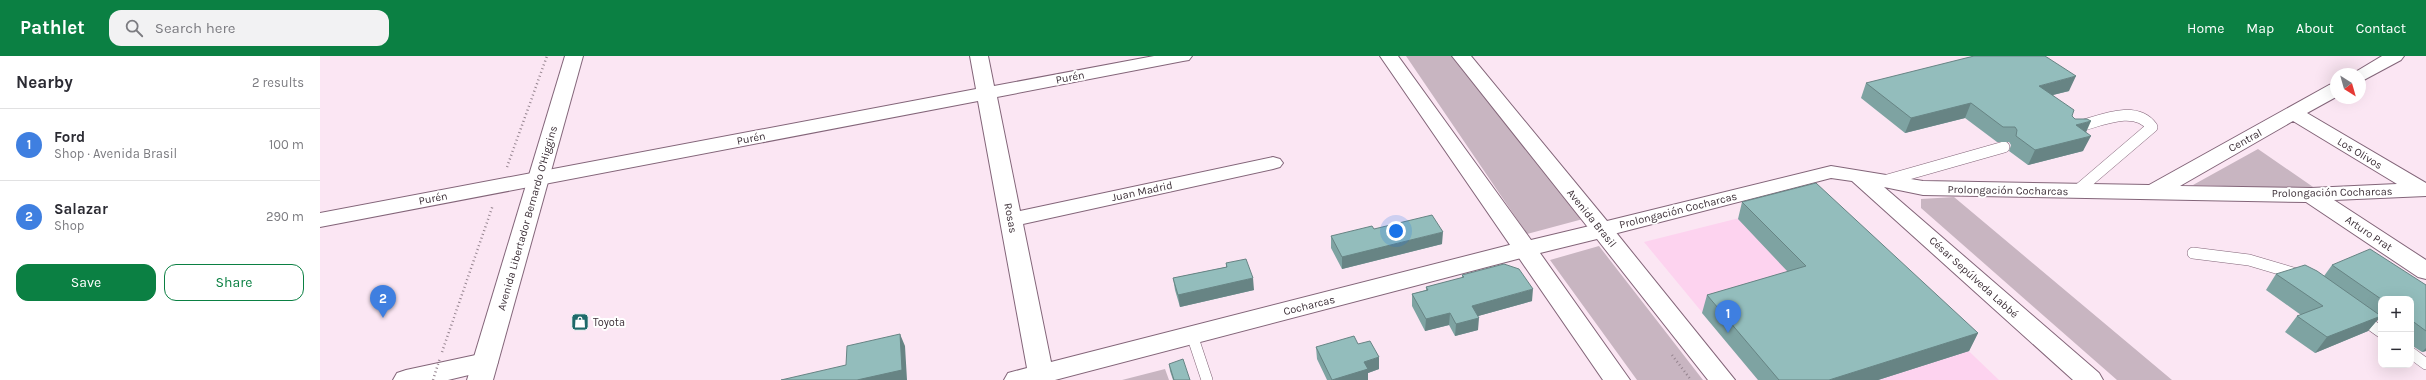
<!DOCTYPE html>
<meta charset="utf-8">
<style>
body{margin:0;font-family:Karla,sans-serif;background:#f2f2f3;color:#2b2b33}
.controls{position:absolute;right:12px;bottom:12px;display:grid;overflow:hidden;border-radius:8px;box-shadow:0 4px 16px #0002}
.controls button{width:36px;height:36px;display:grid;place-items:center;padding:0;border:0;border-bottom:1px solid #e1e1e2;background:#fff;color:#2b2b33;font:20px sans-serif}
.compass{position:absolute;left:2010px;top:12px;width:36px;height:36px;border-radius:50%;background:#fff;box-shadow:0 4px 16px #0002;rotate:143deg}
.you{position:absolute;left:1076px;top:175px;width:14px;height:14px;margin:-10px;border:3px solid #fff;border-radius:50%;background:#1a73e8;box-shadow:0 0 0 6px #1a73e833}
.badge{display:grid;place-items:center;width:26px;height:26px;border-radius:50%;background:#0b8043;color:#fff;font-size:13px;font-weight:700}
.pin{position:absolute;translate:-50% -33px;filter:drop-shadow(0 1px 2px #0008)}
.pin::after{content:'';position:absolute;top:21px;width:14px;height:12px;background:inherit;clip-path:polygon(0 0,100% 0,50% 100%)}
.list{margin:0;padding:0;list-style:none}
h2{display:flex;justify-content:space-between;align-items:center;height:52px;margin:0;padding:0 16px;font-size:17px}
h2 small{font-size:13px;font-weight:400;color:#7c7c81}
.list li{display:grid;grid-template-columns:26px 1fr auto;gap:12px;align-items:center;box-sizing:border-box;height:72px;padding:0 16px;border-top:1px solid #e1e1e2}
.list b{display:block;font-size:15px;white-space:nowrap}
.list p{margin:0;font-size:13px;white-space:nowrap;color:#7c7c81}
.list em{font-size:13px;font-style:normal;color:#7c7c81}
.actions{display:flex;gap:8px;padding:12px 16px}
.actions a{flex:1;padding:9px 0;border:1px solid #0b8043;border-radius:12px;text-align:center;font-size:14px;color:#0b8043}
.actions .main{background:#0b8043;color:#fff}
.icon{flex:none;width:22px;height:22px;fill:none;stroke:currentColor;stroke-width:2;stroke-linecap:round;stroke-linejoin:round}
.map{position:relative;flex:none;width:2106px;height:324px;overflow:hidden}
header{display:flex;align-items:center;gap:24px;box-sizing:border-box;height:56px;padding:0 20px;background:#0b8043;color:#fff}
header strong{font-size:19px}
nav{display:flex;gap:22px;margin-inline-start:auto;font-size:14px}
.search{width:280px;height:36px;background:#f2f2f3;display:flex;align-items:center;gap:10px;box-sizing:border-box;padding:0 14px;border-radius:12px;color:#7c7c81;font-size:15px}
main{display:flex}
aside{flex:1;background:#fff}
.map>svg:first-child{display:block}
.built{fill:#fdd3ef}
.green{fill:#c8b5c1}
.lines{fill:none;stroke-linecap:round;stroke-linejoin:round}
.lane-casing{stroke:#836579;stroke-width:12}
.street-casing{stroke:#836579;stroke-width:2}
.secondary-casing{stroke:#836579;stroke-width:2}
.primary-casing{stroke:#836579;stroke-width:2}
.path{stroke:#95848f;stroke-width:2.5;stroke-dasharray:1 3;stroke-linecap:butt}
.lane{stroke:#fff;stroke-width:11}
.street{fill:#fff;fill-rule:evenodd}
.secondary{fill:#fff;fill-rule:evenodd}
.primary{fill:#fff;fill-rule:evenodd}
.path-bridge{stroke:#95848f;stroke-width:2.5;stroke-dasharray:1 3;stroke-linecap:butt}
.wall{fill:#7ea3a2}
.shaded-wall{fill:#678484}
.building{fill:#93bdbc;stroke:#678484}
.labels{text-anchor:middle;stroke-width:4;stroke-linejoin:round;paint-order:stroke}
.street-label{font-size:11px;fill:#3d3038;stroke:#fff}
.poi-label{font-size:11px;fill:#3d3038;stroke:#fff;text-anchor:start}
</style>
<header>
<strong>Pathlet</strong>
<div class="search"><svg class="icon" aria-label="search" viewBox="0 0 24 24"><circle cx="10" cy="10" r="6"/><path d="M15 15l6 6"/></svg>Search here</div>
<nav><a>Home</a><a>Map</a><a>About</a><a>Contact</a></nav>
</header>
<main>
<aside>
<h2>Nearby<small>2 results</small></h2>
<ul class="list">
<li><span class="badge" style="background:#3f7fe0">1</span><div><b>Ford</b><p>Shop · Avenida Brasil</p></div><em>100 m</em></li>
<li><span class="badge" style="background:#3f7fe0">2</span><div><b>Salazar</b><p>Shop</p></div><em>290 m</em></li>
</ul>
<div class="actions"><a class="main">Save</a><a>Share</a></div>
</aside>
<div class="map">
<svg width="2106" height="324" viewBox="0 0 2106 324">
<rect width="100%" height="100%" fill="#fbe6f3"/>
<path class="built" d="M1491 144 1679 324H1438L1324 186Z"/>
<path class="green" d="M1086 0H1132L1263 163 1207 178Z
M1938 93 1996 133 1873 129Z
M1634 141 1852 324H1797L1601 152V143Z
M1279 190 1383 324H1317L1230 204Z
M845 313 849 324H802Z"/>
<g class="lines">
<defs>
<path id="lane" d="M1757 71C1780 65 1815 48 1832 71L1757 135
M1564 125 1684 91
M1873 197 1929 204 1980 219
M2040 261 2061 276
M872 279 887 324
M2091 297 2106 308"/>
<path id="street" d="M650 0H668L674 30 834 0H872L869 4 863 5 677 41 700 155 953 101 960 103 963 107 960 111 953 113 703 168 731 306 1205 185 1213 188 1216 193 1213 198 1205 201 735 324H684L688 317 707 312 658 45 0 171V157L656 33Z
M1132 0H1151L1287 165 1511 110 1603 125 1829 129 2009 29 2016 27V41L1987 57 2106 127V140L2014 144 2106 204V223L2098 221 1986 146 1603 139 1564 131 1779 317 1783 324H1753L1532 125 1511 122 1282 181 1274 179ZM1973 65 2077 128 1991 132 1860 130Z
M2062 0H2084L2081 4 2040 26V18H2032Z
M165 297 174 299 178 306 174 313 128 324H73L77 317 86 314Z"/>
<path id="secondary" d="M1060 0H1078L1211 184 1282 167 1290 169 1415 324H1388L1277 183 1220 197 1310 324H1283Z"/>
<path id="primary" d="M245 0H263L173 324H147Z"/>
</defs>
<use href="#lane" class="lane-casing"/>
<use href="#street" class="street-casing"/>
<use href="#secondary" class="secondary-casing"/>
<use href="#primary" class="primary-casing"/>
<path class="path" d="M187 111 227 0
M122 296 173 149
M1352 299 1371 324"/>
<use href="#lane" class="lane"/>
<use href="#street" class="street"/>
<use href="#secondary" class="secondary"/>
<use href="#primary" class="primary"/>
<path class="path-bridge" d="M113 324 120 302"/>
</g>
<path class="wall" d="M1546 27 1749 35 1733 39 1752 60 1766 76 1763 95 1708 109 1689 95 1691 89 1689 86H1677L1645 62 1585 77 1541 42Z
M1422 146 1658 277 1649 295 1558 324H1438L1382 257 1387 239 1468 216 1418 163Z
M1054 173 1122 188 1022 213 1011 192V180Z
M906 207 934 234 860 251 855 234 853 222 906 211Z
M2012 209 2106 229V295L2102 296 2091 289V243H2061V267L2057 264 2048 275 1995 297 1965 276 1977 260 1981 259 1946 234 1956 218 2004 220Z
M1142 219 1212 245 1158 260V274L1135 280 1129 269 1105 275 1092 250V238L1106 234V231L1142 222Z
M1038 288 1059 313 1048 317V324H1007L997 303 996 291Z
M849 308 870 324H853L850 315Z"/>
<path class="shaded-wall" d="M1756 20 1749 35 1712 44 1719 30Z
M1651 47 1645 62 1585 77 1591 62Z
M1771 65 1764 81 1756 69Z
M1771 80 1763 95 1708 109 1715 94Z
M1123 176 1122 188 1022 213V201Z
M933 222 934 234 860 251 858 239Z
M1213 233 1212 245 1151 262 1152 250Z
M1130 257 1129 269 1105 275 1106 263Z
M2061 260 2048 275 1995 297 2007 281Z
M1159 262 1158 274 1135 280 1136 268Z
M1658 277 1649 295 1558 324H1509Z
M580 278 585 290 587 324H537Z
M2106 292V295L2102 296Z
M1059 301V313L1048 317V324H1012L1044 306Z"/>
<path class="building" d="M1654 0H1725L1756 20 1719 30 1754 54 1752 60 1755 63H1767L1771 65 1756 69 1771 80 1715 94 1696 80 1697 74 1695 71H1683L1651 47 1591 62 1546 27Z
M1496 127 1658 277 1509 324H1459L1387 239 1486 210 1422 146Z
M1112 159 1123 176 1022 201 1011 180 1052 170 1054 173Z
M2050 193 2106 229V275L2091 264V243H2061L2012 209Z
M926 203 933 222 858 239 853 222 907 211 906 207Z
M1184 208 1199 213 1213 233 1152 250 1159 262 1136 268 1130 257 1106 263 1092 238 1108 234 1106 231 1144 221 1142 219Z
M1985 209 1997 215 2061 260 2007 281 1977 260 2003 250 1956 218Z
M580 278 582 314 537 324H461L526 309 527 290Z
M1034 280 1038 288 1050 285 1059 301 1044 306 1048 313 1012 324 996 291Z
M863 303 870 324H854L849 308Z"/>
<defs>
<symbol id="shop-square" viewBox="-11 -11 22 22"><rect x="-9" y="-9" width="18" height="18" rx="4" fill="#1e6a6a" stroke="#fff"/><path d="M-5-2.5h2.3a2.7 3.5 0 0 1 5.4 0H5L5.5 6h-11ZM-1.5-2.5h3a1.5 2.3 0 0 0-3 0Z" fill="#fff"/></symbol>
</defs>
<g fill-rule="evenodd">
<use href="#shop-square" x="250" y="256" width="20" height="20"/>
</g>
<g class="labels">
<g class="street-label">
<text transform="translate(750 21) rotate(-11)" y="4">Purén</text>
<text transform="translate(431 82) rotate(-11)" y="4">Purén</text>
<text transform="translate(1925 84) rotate(-29)" y="4">Central</text>
<text transform="translate(2040 97) rotate(31)" y="4">Los Olivos</text>
<text transform="translate(1688 134) rotate(1)" y="4">Prolongación Cocharcas</text>
<text transform="translate(822 135) rotate(-12)" y="4">Juan Madrid</text>
<text transform="translate(2012 136) rotate(-1)" y="4">Prolongación Cocharcas</text>
<text transform="translate(113 142) rotate(-11)" y="4">Purén</text>
<text transform="translate(1358 154) rotate(-14)" y="4">Prolongación Cocharcas</text>
<text transform="translate(207 162) rotate(-74)" y="4">Avenida Libertador Bernardo O'Higgins</text>
<text transform="translate(691 162) rotate(79)" y="4">Rosas</text>
<text transform="translate(1272 162) rotate(51)" y="4">Avenida Brasil</text>
<text transform="translate(2049 177) rotate(34)" y="4">Arturo Prat</text>
<text transform="translate(1654 221) rotate(42)" y="4">César Sepúlveda Labbé</text>
<text transform="translate(989 249) rotate(-14)" y="4">Cocharcas</text>
</g>
<g class="poi-label">
<text x="273" y="270">Toyota</text>
</g>
</g>
</svg>
<div class="controls">
<button>+</button>
<button>−</button>
</div>
<svg class="compass" viewBox="-18 -18 36 36"><path d="M0-13l5 13h-10z" fill="#e53935"/><path d="M0 13l5-13h-10z" fill="#7c7c81"/></svg>
<div class="you"></div>
<div class="pin badge" style="left:1408px;top:277px;background:#3f7fe0">1</div>
<div class="pin badge" style="left:63px;top:262px;background:#3f7fe0">2</div>
</div>
</main>
